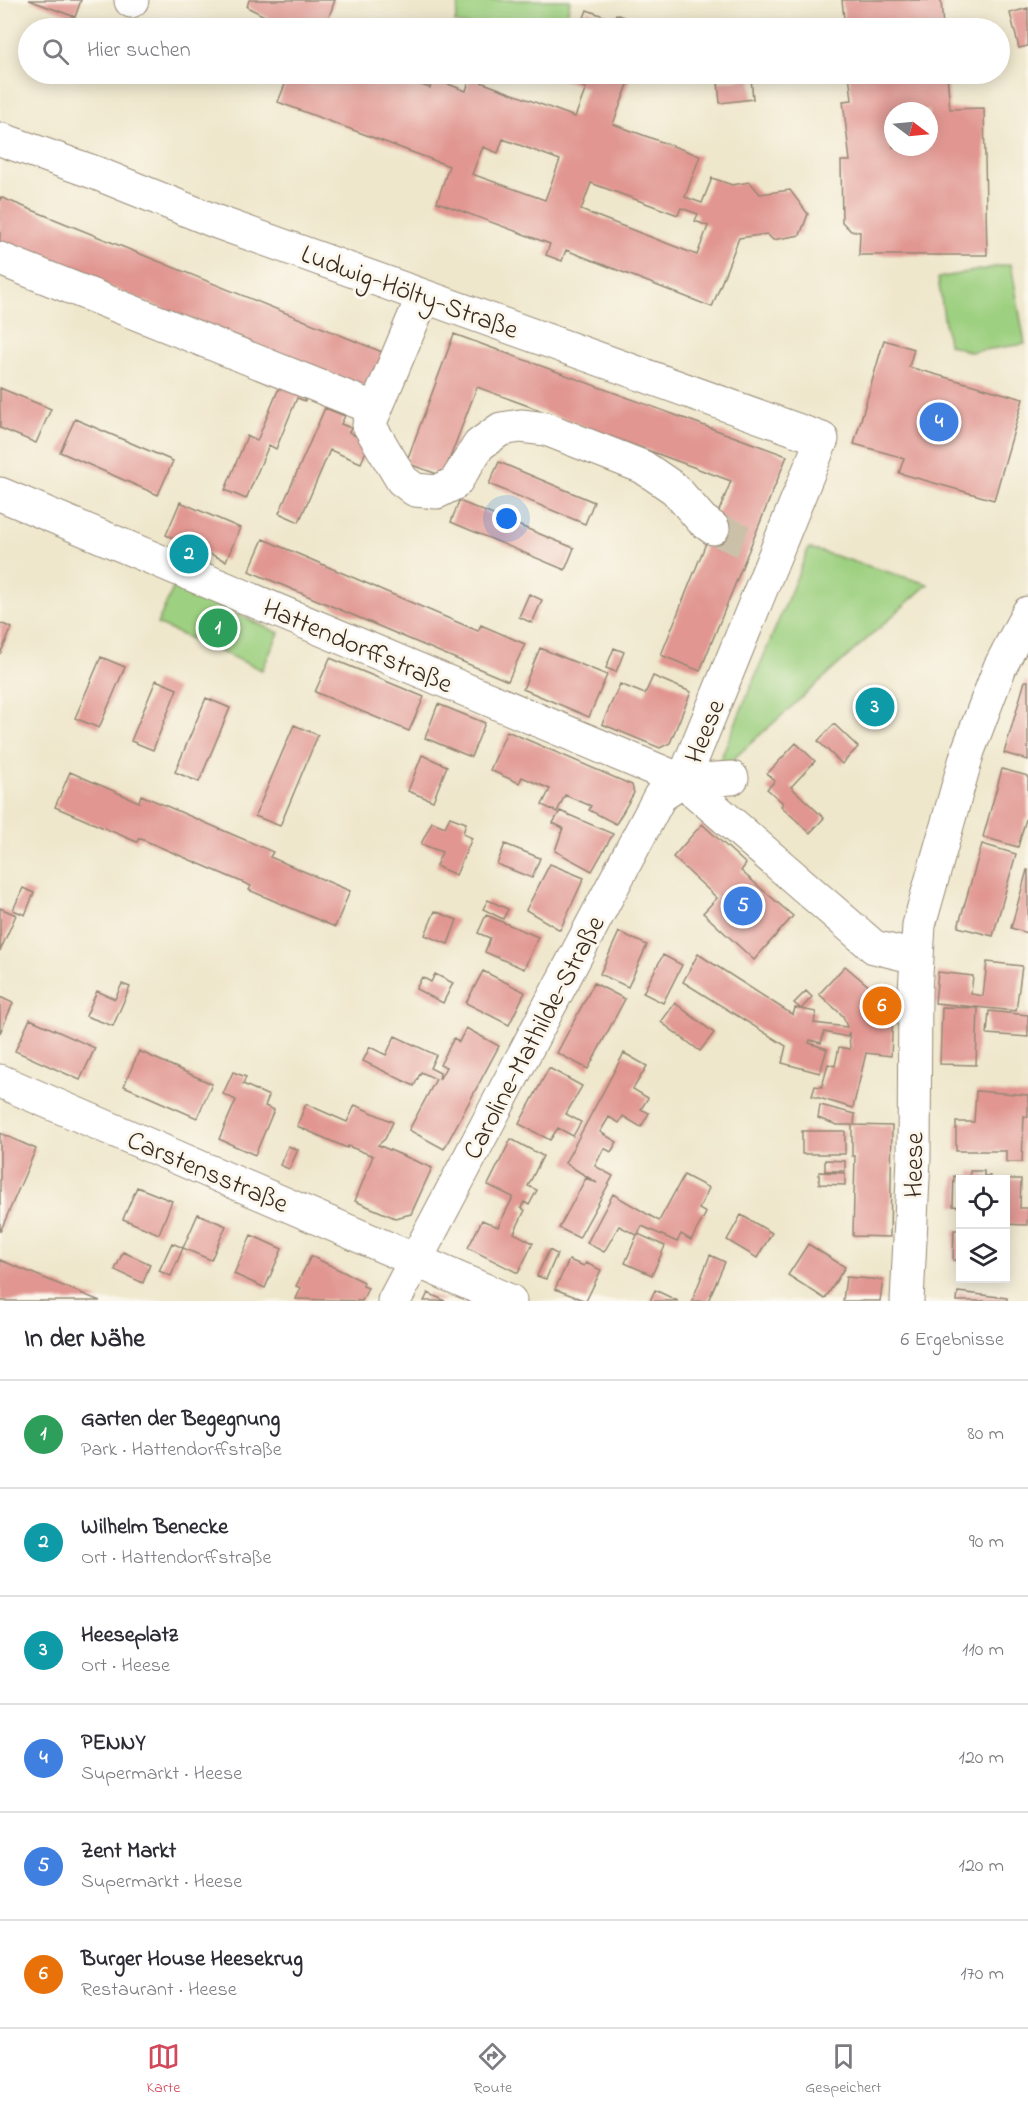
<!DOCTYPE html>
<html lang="de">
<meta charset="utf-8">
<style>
body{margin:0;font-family:"Indie Flower",sans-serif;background:#f2f2f3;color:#2b2b33}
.controls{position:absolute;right:18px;bottom:18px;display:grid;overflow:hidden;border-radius:0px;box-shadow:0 3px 15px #0003}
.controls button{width:54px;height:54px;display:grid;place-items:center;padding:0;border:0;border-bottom:2px solid #e1e1e2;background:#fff;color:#2b2b33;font:30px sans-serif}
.compass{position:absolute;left:884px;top:102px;width:54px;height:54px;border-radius:50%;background:#fff;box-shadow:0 3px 15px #0003;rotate:106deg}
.you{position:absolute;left:507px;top:519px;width:21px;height:21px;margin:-15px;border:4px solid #fff;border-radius:50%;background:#1a73e8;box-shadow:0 0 0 9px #1a73e833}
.badge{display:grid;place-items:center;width:39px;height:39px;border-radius:50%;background:#d1495b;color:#fff;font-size:20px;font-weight:700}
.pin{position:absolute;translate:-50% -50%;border:3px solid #fff;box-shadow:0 2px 6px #0006}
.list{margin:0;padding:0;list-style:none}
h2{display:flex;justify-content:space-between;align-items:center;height:78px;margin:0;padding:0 24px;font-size:26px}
h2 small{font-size:20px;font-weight:400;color:#7c7c81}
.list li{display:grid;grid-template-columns:39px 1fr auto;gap:18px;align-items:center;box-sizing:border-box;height:108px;padding:0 24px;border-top:2px solid #e1e1e2}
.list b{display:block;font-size:22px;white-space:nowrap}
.list p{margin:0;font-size:20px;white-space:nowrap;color:#7c7c81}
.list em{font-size:20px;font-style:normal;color:#7c7c81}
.icon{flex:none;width:33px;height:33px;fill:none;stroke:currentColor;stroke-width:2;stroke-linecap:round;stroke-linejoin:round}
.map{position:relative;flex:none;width:1028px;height:1301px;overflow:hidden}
.search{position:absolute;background:#fff;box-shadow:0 3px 15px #0003;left:18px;right:18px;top:18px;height:66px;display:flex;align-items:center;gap:15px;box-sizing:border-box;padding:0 21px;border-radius:33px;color:#7c7c81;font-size:22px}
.sheet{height:726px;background:#fff}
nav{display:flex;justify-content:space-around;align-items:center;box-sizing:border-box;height:84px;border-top:2px solid #e1e1e2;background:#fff;font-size:16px;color:#7c7c81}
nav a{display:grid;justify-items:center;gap:3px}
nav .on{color:#d1495b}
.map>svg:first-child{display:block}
.green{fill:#9dd080;stroke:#6c7d4f;stroke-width:1.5}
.building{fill:#e19691;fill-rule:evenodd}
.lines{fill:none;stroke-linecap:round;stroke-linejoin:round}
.minor-tunnel{stroke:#cbc1a9;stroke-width:33;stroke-dasharray:33 16;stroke-linecap:butt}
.minor-casing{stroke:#958875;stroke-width:35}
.minor{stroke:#fff;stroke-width:33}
.labels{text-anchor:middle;stroke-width:6;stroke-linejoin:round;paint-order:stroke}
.street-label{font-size:27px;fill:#3b2a1e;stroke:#fbf7ec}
</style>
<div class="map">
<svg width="1028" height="1301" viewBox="0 0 1028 1301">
<rect width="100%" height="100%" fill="#fbf7ec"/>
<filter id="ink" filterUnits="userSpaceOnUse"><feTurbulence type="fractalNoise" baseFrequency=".0167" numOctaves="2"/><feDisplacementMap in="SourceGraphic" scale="12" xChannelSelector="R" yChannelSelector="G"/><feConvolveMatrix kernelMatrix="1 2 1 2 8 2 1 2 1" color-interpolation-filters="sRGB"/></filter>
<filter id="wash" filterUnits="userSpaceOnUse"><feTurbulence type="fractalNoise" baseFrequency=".008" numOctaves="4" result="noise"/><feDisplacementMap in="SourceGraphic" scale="24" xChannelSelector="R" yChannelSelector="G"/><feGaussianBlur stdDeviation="1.35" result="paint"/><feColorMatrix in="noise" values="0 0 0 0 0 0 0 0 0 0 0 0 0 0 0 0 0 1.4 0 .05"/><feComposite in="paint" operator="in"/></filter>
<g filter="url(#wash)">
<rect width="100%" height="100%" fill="#efe7cc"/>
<path class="green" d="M459 0H570L565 28H487L455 23Z
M1011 264 1025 344 970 352 948 344 938 278Z
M809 548 928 584 721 770 718 765Z
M174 586 279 633 262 670 157 624Z"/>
<g id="blocks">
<path class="building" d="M29 0H81L75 17Z
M249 0H335L325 28H312L315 21 310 19 274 21 247 7Z
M842 0H941L943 28H845Z
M1028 8V46L1019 48 1010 13Z
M587 10 614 20 616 14 626 18 624 24 635 28H580Z
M289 74H390L430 88 433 78 466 91 470 78 575 117 586 88 562 79 563 74H632L613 124 700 156 685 197 702 203 712 178 732 185 750 182 760 194 790 190 808 214 800 235 773 240 767 234 739 238 712 307 566 250 562 261 546 255 550 244 437 202 449 166 278 102ZM503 139 560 160 545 200 472 174 483 147 498 153ZM591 183 678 215 681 208 698 214 695 221 708 226 697 255 581 210Z
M849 74H947L950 109 984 108 987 255H859L860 232 851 231 842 222 841 161H850L843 101 852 100ZM893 111H929V147H893Z
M751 78 753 99 720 103 718 82Z
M0 197 387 354 372 393 0 243Z
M454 334 787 456 700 671 661 655 731 481 477 387 443 476 406 463Z
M884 340 914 349 909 367 1023 399 994 500 899 473 904 458 854 444Z
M283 378 310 389 305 401 297 398 276 449 269 445 246 499 225 490 247 436 257 441Z
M0 388 51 409 36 443 0 428Z
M325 408 345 416 341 424 351 428 349 432 369 444 361 463 330 450 299 522 279 513Z
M75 419 173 461 158 495 60 452Z
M499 462 594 502 585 524 489 484Z
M459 501 574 548 565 570 451 522Z
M180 502 240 528 226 561 166 535Z
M263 539 478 631 481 625 525 644 508 681 249 571Z
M529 594 542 600 532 623 519 617Z
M0 623 12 628 0 654Z
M540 648 607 675 589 717 523 689Z
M614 648 624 652 616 672 606 668Z
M101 657 125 667 99 728 75 718Z
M330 658 424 697 409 731 315 692Z
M653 676 691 692 670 743 660 748 602 724 620 684 645 694Z
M156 680 177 689 153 750 131 741Z
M1025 681H1028V760L1004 753Z
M206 698 230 708 199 782 175 772Z
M438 704 485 723 471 757 425 738Z
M834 724 858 747 842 764 818 741Z
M294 725 318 735 280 826 255 816Z
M507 731 632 785 634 793 616 824 589 810 591 806 565 795 557 812 542 805 550 789 522 777 519 783 490 770Z
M796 743 815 761 791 787 824 818 810 833 781 806 783 803 767 789 775 781 767 774Z
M422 755 447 766 433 801 408 791Z
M1002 769 1028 776V819H1026L1018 847 983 837Z
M70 772 139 802 141 795 273 852 270 857 350 891 335 927 249 890 251 886 139 838 137 842 55 807Z
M560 811 613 834 592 871 555 851 563 828 553 823Z
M450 817 466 823 463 834 472 838 456 875 436 866 442 852 421 844 432 822 445 827Z
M702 824 746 864 741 871 793 916 754 960 703 913 717 898 673 857Z
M505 844 540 858 532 878 497 864Z
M982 844 1016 854 993 936 958 927Z
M550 864 584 878 560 930 526 910Z
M1027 870H1028V933L1011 928Z
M23 888 34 893 25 915 13 910Z
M488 900 508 909 503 919 483 909Z
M0 908 16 915 0 951Z
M435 911 457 920 448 944 425 935Z
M486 915 538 937 524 969 485 952 490 938 478 933Z
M619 932 647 945 628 987 600 974Z
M698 954 793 1015 795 1008 801 1009 794 1003 806 991 812 997 801 1009 816 1012 814 1023 847 1027 843 1016 819 994 845 966 890 1004 893 1002 897 1013 893 1015 891 1056 866 1053 853 1108 812 1096 815 1086 822 1087 828 1064 835 1066 839 1047 850 1049 849 1032 847 1037 824 1032 821 1043 810 1040 809 1043 827 1049 820 1073 782 1063 786 1046 683 982Z
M663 955 682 965 663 1003 643 993Z
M987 962 1022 966 1016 1011 935 1003 938 972 973 976 971 994 983 996Z
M483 971 525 992 509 1025 466 1003Z
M435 974 453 983 443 1003 416 989 422 977 431 982Z
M594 983 625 999 588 1069 557 1053Z
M122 984 130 987 113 1026 86 1016 97 991 115 999Z
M0 997 13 1003 0 1033Z
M675 1003 714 1033 700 1051 661 1022Z
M942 1007 978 1008 976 1065 940 1064Z
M989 1011 1028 1015V1037L987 1034Z
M30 1019 95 1048 80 1080 15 1051Z
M466 1028 499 1046 444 1149 409 1130 436 1079 421 1072 414 1086 363 1061 370 1047 386 1055 395 1036 436 1055 430 1068 440 1073 439 1080 446 1067 440 1065 454 1038 459 1042Z
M139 1051 212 1084 197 1118 124 1086Z
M624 1053 647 1066 633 1089 648 1098 641 1109 649 1113 641 1127 623 1116 619 1123 609 1117 600 1132 617 1142 611 1152 604 1148 595 1166 613 1176 579 1238 559 1228 586 1178 597 1183 565 1163Z
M549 1068 582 1086 566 1114 581 1122 573 1136 558 1128 550 1140 519 1124Z
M233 1072 246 1077 243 1084 269 1096 265 1106 274 1110 255 1155 219 1139 236 1100 223 1094Z
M976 1091 1028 1095V1117L1024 1116 1022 1162H1006V1151H956V1122H974Z
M306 1104 347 1122 355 1105 393 1122 385 1139 378 1145 432 1168 411 1214 395 1218 355 1201 373 1156 348 1146 347 1148 297 1126Z
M820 1105 855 1114 854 1125 892 1126 890 1237 853 1236 855 1156H852V1125H837L818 1118Z
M802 1131H845V1154H802Z
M0 1133 36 1149 0 1232Z
M511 1139 543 1156 528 1186 537 1190 529 1205 524 1202 521 1208 525 1210 514 1233 533 1243 518 1273 468 1248 482 1220 498 1227 513 1197 488 1185Z
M288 1146 298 1150 289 1169 280 1165Z
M825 1160 845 1161V1171H825Z
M970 1171H984V1176H990V1180H960V1207L953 1206 954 1176 970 1177Z
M819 1172 845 1173V1185L819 1184Z
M684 1175 709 1188 699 1209 706 1213 691 1240 681 1234 677 1242 642 1226 638 1234 665 1246 652 1275 625 1263 637 1235 619 1226 604 1252 587 1243 613 1194 659 1221Z
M1006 1179H1021L1020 1208H1028L1027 1225 1006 1224Z
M137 1187 172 1201 159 1234 123 1219Z
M198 1214 226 1226 211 1260 183 1248 171 1276 159 1271 172 1243 183 1248Z
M741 1215 772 1233 757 1258 727 1240Z
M954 1230H960V1261L953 1260Z
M251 1235 282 1249 265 1288 234 1274Z
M808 1244 845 1267 825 1299 788 1275Z
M549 1250 557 1254 546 1279 537 1276Z
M123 1252 150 1264 143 1283 115 1270Z
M710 1255 725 1262 708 1301H692Z
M311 1256 364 1282 363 1286 368 1288 362 1301 296 1299 301 1288 296 1286Z
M0 1260 100 1301H0Z
M569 1260 584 1266 586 1263 601 1270 586 1301 555 1289Z
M846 1277 883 1280 880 1301H843Z
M655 1290 678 1301H650Z
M958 1292 1007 1298V1301H957Z
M428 1293 445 1301H424Z"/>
</g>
</g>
<g filter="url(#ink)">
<use href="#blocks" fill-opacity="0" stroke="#958875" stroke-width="1.5"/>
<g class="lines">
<path class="minor-tunnel" d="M713 528 751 544"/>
<defs>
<path id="minor" d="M131 1 132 0
M0 139 96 173 217 222 822 439 683 781 874 947 916 957
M0 259 376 409
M423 296 369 425 402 480 415 490 437 492 455 483 479 445 501 429 521 426 546 429 643 467 675 489 702 520 713 528
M0 494 683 781 732 778
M0 1081 510 1301
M394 1301 660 796 683 781
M907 1301 914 1158 915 991 919 925 968 751 1000 667 1028 613"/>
</defs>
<use href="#minor" class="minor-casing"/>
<use href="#minor" class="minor"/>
</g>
</g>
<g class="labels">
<g class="street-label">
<text transform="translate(410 291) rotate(20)" y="9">Ludwig-Hölty-Straße</text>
<text transform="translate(358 645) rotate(23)" y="9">Hattendorffstraße</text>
<text transform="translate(704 731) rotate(-68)" y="9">Heese</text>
<text transform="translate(533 1037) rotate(-62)" y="9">Caroline-Mathilde-Straße</text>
<text transform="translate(913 1165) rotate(-89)" y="9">Heese</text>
<text transform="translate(208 1171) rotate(23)" y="9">Carstensstraße</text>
</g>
</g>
</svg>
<div class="controls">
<button><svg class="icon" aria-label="locate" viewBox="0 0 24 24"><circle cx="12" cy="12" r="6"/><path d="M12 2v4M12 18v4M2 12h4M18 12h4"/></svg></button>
<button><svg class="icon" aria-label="layers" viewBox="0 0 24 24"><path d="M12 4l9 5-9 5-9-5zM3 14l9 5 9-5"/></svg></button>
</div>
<svg class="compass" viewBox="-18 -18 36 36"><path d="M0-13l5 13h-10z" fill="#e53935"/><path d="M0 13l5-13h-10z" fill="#7c7c81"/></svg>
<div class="you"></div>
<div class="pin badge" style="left:218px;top:628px;background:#2e9e5b">1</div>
<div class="pin badge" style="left:189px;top:554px;background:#0f9aa8">2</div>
<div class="pin badge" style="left:875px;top:707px;background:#0f9aa8">3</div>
<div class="pin badge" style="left:939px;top:422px;background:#3f7fe0">4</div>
<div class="pin badge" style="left:743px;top:906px;background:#3f7fe0">5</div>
<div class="pin badge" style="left:882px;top:1006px;background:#e8710a">6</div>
<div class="search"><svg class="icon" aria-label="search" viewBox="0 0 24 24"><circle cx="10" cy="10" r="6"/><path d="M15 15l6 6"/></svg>Hier suchen</div>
</div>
<section class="sheet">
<h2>In der Nähe<small>6 Ergebnisse</small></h2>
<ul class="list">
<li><span class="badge" style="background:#2e9e5b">1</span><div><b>Garten der Begegnung</b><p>Park · Hattendorffstraße</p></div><em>80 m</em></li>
<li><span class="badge" style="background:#0f9aa8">2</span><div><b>Wilhelm Benecke</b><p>Ort · Hattendorffstraße</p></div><em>90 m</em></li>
<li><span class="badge" style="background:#0f9aa8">3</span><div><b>Heeseplatz</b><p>Ort · Heese</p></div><em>110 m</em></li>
<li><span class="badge" style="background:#3f7fe0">4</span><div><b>PENNY</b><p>Supermarkt · Heese</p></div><em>120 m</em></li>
<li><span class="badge" style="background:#3f7fe0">5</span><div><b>Zent Markt</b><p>Supermarkt · Heese</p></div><em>120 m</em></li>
<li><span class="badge" style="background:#e8710a">6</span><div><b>Burger House Heesekrug</b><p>Restaurant · Heese</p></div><em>170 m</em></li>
</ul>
</section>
<nav>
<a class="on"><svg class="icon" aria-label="map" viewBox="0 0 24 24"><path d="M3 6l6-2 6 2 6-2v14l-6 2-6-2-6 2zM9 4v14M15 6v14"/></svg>Karte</a>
<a><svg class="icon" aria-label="directions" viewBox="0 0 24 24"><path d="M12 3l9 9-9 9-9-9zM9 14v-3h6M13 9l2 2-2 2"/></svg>Route</a>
<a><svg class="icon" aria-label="saved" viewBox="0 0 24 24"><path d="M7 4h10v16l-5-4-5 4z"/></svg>Gespeichert</a>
</nav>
